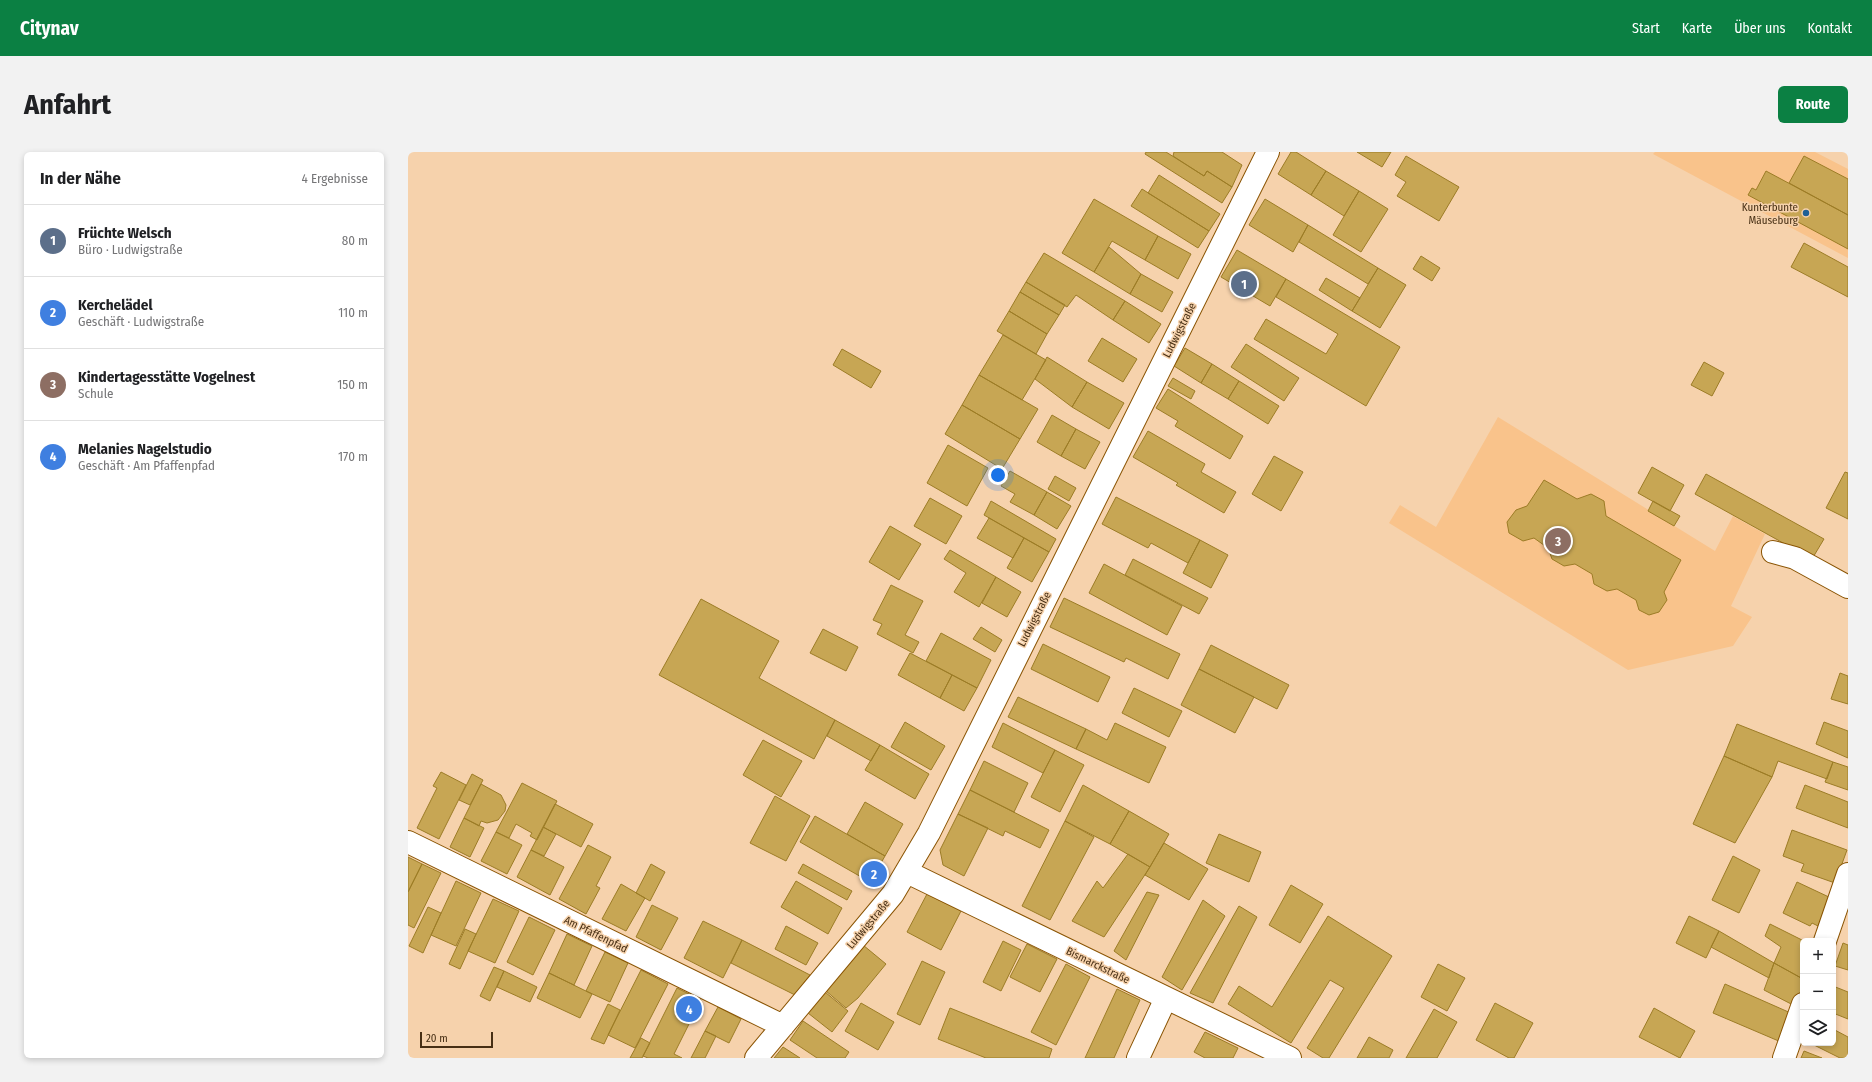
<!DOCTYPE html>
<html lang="de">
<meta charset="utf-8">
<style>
body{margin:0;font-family:"Fira Sans Condensed",sans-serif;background:#f2f2f2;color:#202124}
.controls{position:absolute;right:12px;bottom:12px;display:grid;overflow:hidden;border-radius:6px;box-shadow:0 2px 6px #0003}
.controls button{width:36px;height:36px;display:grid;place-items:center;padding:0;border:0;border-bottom:1px solid #e0e0e0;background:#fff;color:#202124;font:20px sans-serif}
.scale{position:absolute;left:12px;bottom:10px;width:73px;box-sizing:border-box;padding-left:4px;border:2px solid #472f14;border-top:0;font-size:11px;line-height:14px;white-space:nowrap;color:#472f14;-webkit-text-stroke:3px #f6d2ac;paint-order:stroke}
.you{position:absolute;left:590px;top:323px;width:14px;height:14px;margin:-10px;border:3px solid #fff;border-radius:50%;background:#1a73e8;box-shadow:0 0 0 6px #1a73e833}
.badge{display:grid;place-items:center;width:26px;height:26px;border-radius:50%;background:#0b8043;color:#fff;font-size:13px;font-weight:700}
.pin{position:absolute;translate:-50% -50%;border:2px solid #fff;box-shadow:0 1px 4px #0006}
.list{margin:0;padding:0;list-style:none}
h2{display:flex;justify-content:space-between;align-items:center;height:52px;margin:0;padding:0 16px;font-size:17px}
h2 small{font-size:13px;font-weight:400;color:#757577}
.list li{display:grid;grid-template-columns:26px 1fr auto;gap:12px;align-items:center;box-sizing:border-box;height:72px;padding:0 16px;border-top:1px solid #e0e0e0}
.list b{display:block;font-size:15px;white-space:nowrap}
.list p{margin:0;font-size:13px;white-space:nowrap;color:#757577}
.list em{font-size:13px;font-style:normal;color:#757577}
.icon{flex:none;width:22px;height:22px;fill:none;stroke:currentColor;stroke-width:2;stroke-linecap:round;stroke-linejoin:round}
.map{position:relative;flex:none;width:1440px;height:906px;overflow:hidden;border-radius:6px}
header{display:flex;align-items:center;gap:24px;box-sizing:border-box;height:56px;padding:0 20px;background:#0b8043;color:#fff}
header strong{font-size:19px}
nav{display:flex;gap:22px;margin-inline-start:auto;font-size:14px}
.intro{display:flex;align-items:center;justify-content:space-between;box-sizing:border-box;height:96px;padding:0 24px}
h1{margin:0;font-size:28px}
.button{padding:10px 18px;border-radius:6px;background:#0b8043;color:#fff;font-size:14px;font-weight:700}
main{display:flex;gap:24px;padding:0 24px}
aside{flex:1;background:#fff;border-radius:6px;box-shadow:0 2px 6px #0003}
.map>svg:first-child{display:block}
.built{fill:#f9c38b}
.building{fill:#c7a654;stroke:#9c7c26}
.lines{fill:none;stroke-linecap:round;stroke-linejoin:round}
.minor-casing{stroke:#8a5403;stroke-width:24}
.minor{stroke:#fff;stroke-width:22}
.poi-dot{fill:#1e6096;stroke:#f6d2ac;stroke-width:1.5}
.labels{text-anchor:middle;stroke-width:3;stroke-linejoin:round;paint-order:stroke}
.poi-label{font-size:11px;fill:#472f14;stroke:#f6d2ac;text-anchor:end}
.street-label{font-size:11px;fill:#472f14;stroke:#f6d2ac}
</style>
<header>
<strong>Citynav</strong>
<nav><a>Start</a><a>Karte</a><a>Über uns</a><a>Kontakt</a></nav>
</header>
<div class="intro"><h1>Anfahrt</h1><a class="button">Route</a></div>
<main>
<aside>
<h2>In der Nähe<small>4 Ergebnisse</small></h2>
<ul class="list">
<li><span class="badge" style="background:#5c6f8a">1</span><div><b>Früchte Welsch</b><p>Büro · Ludwigstraße</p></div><em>80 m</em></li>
<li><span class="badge" style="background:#3f7fe0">2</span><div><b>Kerchelädel</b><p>Geschäft · Ludwigstraße</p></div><em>110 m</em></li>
<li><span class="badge" style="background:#8d6e63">3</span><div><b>Kindertagesstätte Vogelnest</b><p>Schule</p></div><em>150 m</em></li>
<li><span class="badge" style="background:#3f7fe0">4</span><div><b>Melanies Nagelstudio</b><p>Geschäft · Am Pfaffenpfad</p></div><em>170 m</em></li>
</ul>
</aside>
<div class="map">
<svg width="1440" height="906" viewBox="0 0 1440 906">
<rect width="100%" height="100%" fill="#f6d2ac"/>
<path class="built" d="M1247 0H1407L1440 17V106L1245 2Z
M1090 265 1307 399 1325 364 1357 382 1323 454 1344 465 1325 494 1220 518 981 371 992 353 1028 375Z"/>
<path class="building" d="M738 0H758L796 24 799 19 824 35 814 51 737 2Z
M766 0H814L834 13 824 35 799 19 796 24 765 4Z
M883 0H888L918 19 903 43 870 22Z
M949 0H983L974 15Z
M998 4 1051 35 1031 69 989 44 998 30 987 23Z
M1396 4 1440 27V63L1381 31Z
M918 19 951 39 936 64 903 43Z
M1358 19 1440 63V97L1340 43 1344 36 1348 38Z
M751 23 812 62 801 79 740 41Z
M734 37 801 79 790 96 723 54Z
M951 39 980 57 953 100 925 83Z
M686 47 750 84 737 108 704 89 686 120 654 101Z
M857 47 900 73 885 100 841 73Z
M900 73 970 116 960 132 891 90Z
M750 84 783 102 770 127 737 108Z
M1396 91 1440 115V145L1383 115Z
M701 95 733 122 722 142 686 120Z
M829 98 878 127 862 154 813 125Z
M636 101 717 149 705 168 668 143 659 155 618 130Z
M1013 104 1032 116 1024 129 1005 117Z
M970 116 998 133 972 176 944 159Z
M733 122 765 140 754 160 722 142Z
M918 126 952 146 944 159 911 138Z
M878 127 992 195 958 254 846 187 858 167 918 202 930 182 868 145Z
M618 130 657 153 651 163 612 140Z
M612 140 651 163 639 182 601 159Z
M717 149 753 172 741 191 705 168Z
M601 159 639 182 628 202 589 179Z
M595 183 638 208 614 248 571 223Z
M694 186 729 207 715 230 680 209Z
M838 192 891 226 876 249 823 215Z
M777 196 804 212 793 231 766 214Z
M434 197 473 219 463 236 425 213Z
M639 205 679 230 664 255 627 227Z
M1296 210 1316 221 1304 244 1283 233Z
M804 212 831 229 820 247 793 231Z
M571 223 630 257 612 287 554 253Z
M765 226 787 239 783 247 760 234Z
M831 229 871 254 860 272 820 247Z
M679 230 716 251 701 277 664 255Z
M760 237 835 284 822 307 767 274 770 269 748 256Z
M554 253 612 287 594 317 537 282Z
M644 263 668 277 653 304 629 290Z
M668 277 692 290 677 317 653 304Z
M740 279 797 312 793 320 828 340 816 361 768 333 770 331 725 305Z
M540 293 580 316 559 354 519 331Z
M866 304 895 320 873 359 844 342Z
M1244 315 1276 333 1262 359 1230 341Z
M602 319 639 340 626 363 602 350 607 342 593 334Z
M1437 320 1440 321V367L1418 356Z
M1298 322 1416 387 1404 407 1287 342Z
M647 324 668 336 661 349 640 337Z
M1136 328 1169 347 1183 342 1196 349 1198 364 1273 408 1256 440 1259 448 1251 460 1241 463 1231 458 1228 448 1209 437 1199 439 1186 432 1184 422 1167 412 1156 414 1144 407 1140 396 1126 386 1115 389 1101 381 1099 370 1108 358 1119 354Z
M639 340 663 354 649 377 626 363Z
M708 345 792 388 780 411 743 391 740 396 694 372Z
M522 346 554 364 538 392 506 374Z
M583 349 648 387 641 400 576 363Z
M1245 349 1272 364 1266 374 1240 359Z
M581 366 616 386 605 406 569 386Z
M482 374 513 392 491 428 461 410Z
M616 386 641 400 624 430 599 416Z
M792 388 820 403 803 436 775 421Z
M542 398 588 425 571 455 546 440 558 421 536 407Z
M725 407 800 446 791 462 717 423Z
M696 412 774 454 759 483 681 441Z
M588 425 613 440 599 465 574 451Z
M483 433 515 449 497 483 511 490 505 501 469 482 474 472 465 468Z
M656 446 772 502 760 527 718 506 716 510 642 475Z
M293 447 371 489 351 526 427 568 406 607 251 523Z
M573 475 594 488 587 500 565 487Z
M415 477 450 495 438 519 402 501Z
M533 481 583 508 569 536 518 509Z
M635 492 702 525 690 550 623 517Z
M803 493 881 533 869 557 791 517Z
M502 501 544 523 532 546 490 523Z
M791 517 846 545 827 581 773 553Z
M1432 521 1440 524V552L1423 547Z
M544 523 569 536 556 559 532 546Z
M726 536 774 559 761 585 714 561Z
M610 545 678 577 668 597 600 565Z
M427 568 472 593 463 609 419 584Z
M497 570 537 594 523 618 483 595Z
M1416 570 1440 579V606L1408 592Z
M595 571 647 598 635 621 584 595Z
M707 571 758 595 741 631 668 597 678 577 699 588Z
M1329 572 1425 610 1419 627 1370 609 1364 625 1316 604Z
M355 588 394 609 373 645 335 623Z
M472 593 521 622 507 647 457 618Z
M647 598 676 613 652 660 623 645Z
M1316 604 1364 625 1327 691 1285 672Z
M576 609 620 631 606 660 562 638Z
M1425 610 1440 615V638L1417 630Z
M33 620 58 633 31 687 9 676 29 636 25 634Z
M64 622 75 628 62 653 51 648Z
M114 631 149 649 129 688 122 684 124 681 108 672 101 686 88 680Z
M73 632 93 643 98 653 97 659 90 668 79 671 73 669 71 674 56 666Z
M675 633 721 659 702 692 657 669Z
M1397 633 1440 650V676L1388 656Z
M562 638 641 678 632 696 597 679 595 684 550 662Z
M367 644 402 664 378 709 342 691Z
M457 650 495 672 477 704 439 682Z
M147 652 185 672 173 695 135 675Z
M721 659 761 682 742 715 702 692Z
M550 662 580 676 556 724 535 713 532 698Z
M407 664 477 704 462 730 392 690Z
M56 666 76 676 62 705 42 695Z
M657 669 686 685 642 768 614 754Z
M135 675 148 682 136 704 123 698Z
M1384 678 1439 698 1427 731 1393 719 1396 712 1375 704Z
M88 680 114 693 99 722 73 709Z
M811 682 853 700 841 730 798 711Z
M756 691 800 717 781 748 737 723Z
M180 693 203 705 188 734 192 736 178 762 151 747Z
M123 698 156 715 142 743 109 725Z
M720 702 742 715 696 785 664 769 689 729 695 736Z
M1325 704 1352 718 1331 761 1304 748Z
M0 705 14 712 0 740Z
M14 712 33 721 6 776 0 773V740Z
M243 712 257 720 242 749 228 741Z
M395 712 444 739 439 748 390 721Z
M48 729 73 741 48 794 23 783Z
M388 729 434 756 420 782 373 755Z
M1389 730 1423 746 1410 774 1404 771 1402 774 1375 761Z
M213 732 237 746 218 779 194 767Z
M883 733 915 752 892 791 861 773Z
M739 740 751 743 718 808 706 799Z
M519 742 553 759 533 798 499 780Z
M85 747 111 759 87 811 60 799Z
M795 748 817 764 774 838 754 825Z
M244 753 270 766 253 798 228 785Z
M831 754 849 765 805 851 782 841Z
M20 755 33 761 15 801 1 794Z
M920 764 984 804 921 906H915L899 896 936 836 922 828 883 891 820 852 831 834 864 855Z
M1281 764 1311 779 1298 806 1268 791Z
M121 765 147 778 125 823 99 810Z
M295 769 334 788 315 826 276 806Z
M1362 772 1396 789 1395 827 1366 811 1373 795 1357 784Z
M378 774 410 791 398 813 367 797Z
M57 777 68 782 52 817 41 812Z
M1311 779 1366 811 1361 826 1303 795Z
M159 782 184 794 166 833 141 821Z
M334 788 402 823 387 843 323 811Z
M595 789 613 798 593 839 575 830Z
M1435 791 1440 793V818L1427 814Z
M619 792 649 807 632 840 602 825Z
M455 793 478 812 450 846 438 856 418 839Z
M197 800 220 811 202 850 178 839Z
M514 809 537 820 512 873 489 862Z
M1366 811 1395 827V833L1387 854 1356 838Z
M658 812 682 825 648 893 623 880Z
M1030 812 1057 826 1039 859 1013 845Z
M86 815 96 819 82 849 72 844Z
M233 818 260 832 227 896 200 883Z
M96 819 129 835 122 850 89 835Z
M141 821 184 842 172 866 129 846Z
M1317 832 1385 862 1373 890 1305 861Z
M1425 834 1440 840V867L1425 861Z
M269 836 293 848 266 902 274 906H240L235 904Z
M709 837 732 848 706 906H677Z
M417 840 440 859 424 880 400 861Z
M453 851 486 870 470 898 437 879Z
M1087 851 1125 871 1106 906H1101L1068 888Z
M200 852 212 858 196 892 183 887Z
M310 855 333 867 321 891 297 879Z
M542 856 644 897 641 906H578L530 887Z
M1246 856 1287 879 1272 906 1231 885Z
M1026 857 1049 870 1029 906H998Z
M395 869 441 900 437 906H409L382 888Z
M1425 877 1440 885V906H1432L1402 891H1425Z
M297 879 308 884 297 906H283Z
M797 880 830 896 825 906H797L786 900Z
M961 885 985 898 981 906H949Z
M233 886 242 891 234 906H222Z
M375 895 392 906H366Z
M1396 899 1414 906H1393Z"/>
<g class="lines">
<defs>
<path id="minor" d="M1365 400 1387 406 1440 435
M0 690 375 874
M499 720 882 906
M1417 789 1440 722
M348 906 485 742 521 681 860 0
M730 906 758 846
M1376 906 1395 852"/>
</defs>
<use href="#minor" class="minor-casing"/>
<use href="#minor" class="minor"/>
</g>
<circle class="poi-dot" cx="1398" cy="61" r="4"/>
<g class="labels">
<g class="poi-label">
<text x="1390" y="59">Kunterbunte<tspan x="1390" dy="13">Mäuseburg</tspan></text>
</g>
<g class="street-label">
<text transform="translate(771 178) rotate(-63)" y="4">Ludwigstraße</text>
<text transform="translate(626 467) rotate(-63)" y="4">Ludwigstraße</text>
<text transform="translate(460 772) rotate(-50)" y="4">Ludwigstraße</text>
<text transform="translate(188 782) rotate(26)" y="4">Am Pfaffenpfad</text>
<text transform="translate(690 813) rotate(26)" y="4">Bismarckstraße</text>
</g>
</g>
</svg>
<div class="controls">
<button>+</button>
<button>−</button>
<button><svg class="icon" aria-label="layers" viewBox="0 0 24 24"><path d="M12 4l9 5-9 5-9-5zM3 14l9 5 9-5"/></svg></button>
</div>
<div class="scale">20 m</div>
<div class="you"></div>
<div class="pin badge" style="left:836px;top:132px;background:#5c6f8a">1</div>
<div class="pin badge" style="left:466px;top:722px;background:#3f7fe0">2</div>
<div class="pin badge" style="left:1150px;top:389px;background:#8d6e63">3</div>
<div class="pin badge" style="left:281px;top:857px;background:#3f7fe0">4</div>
</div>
</main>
